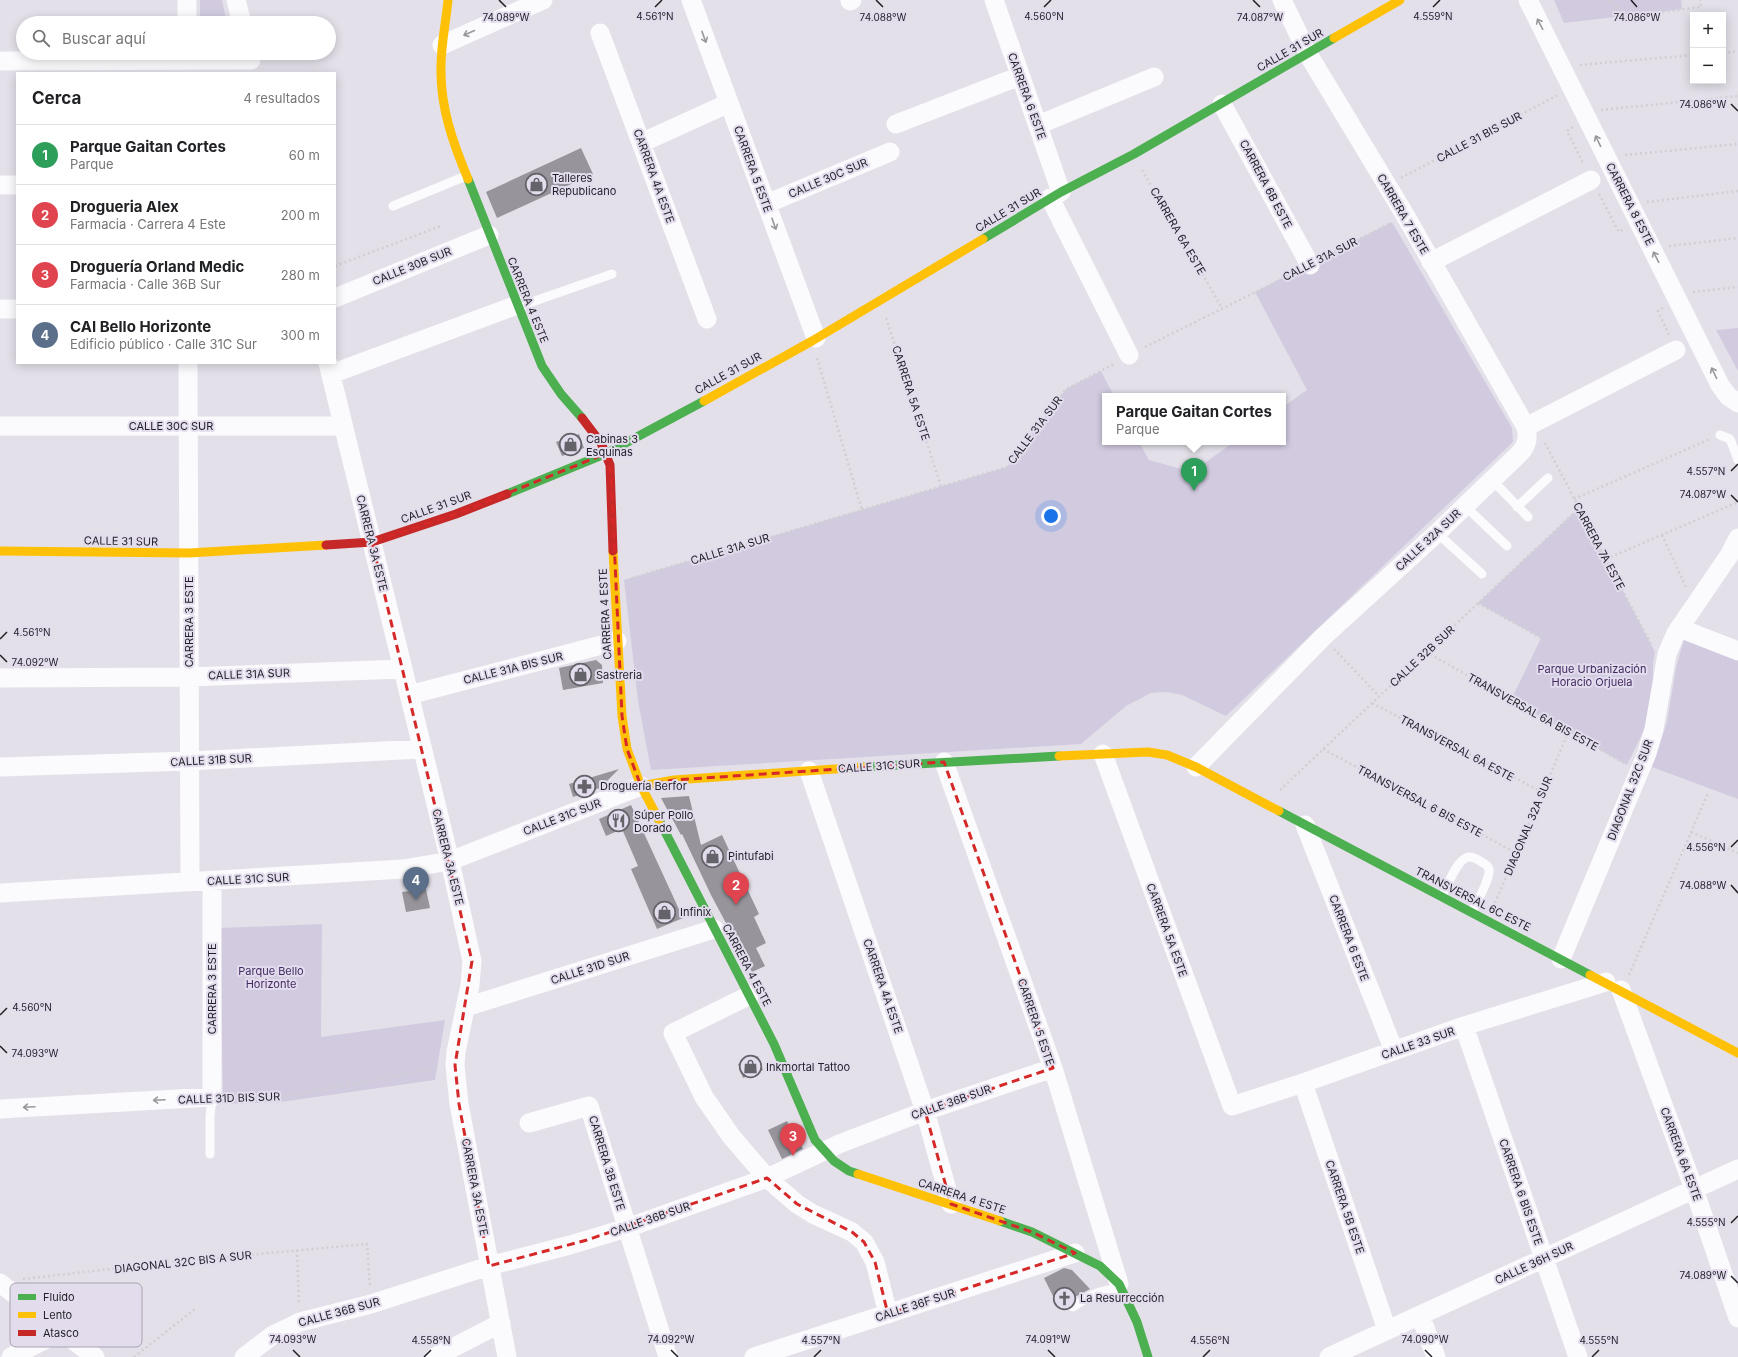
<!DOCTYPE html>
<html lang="es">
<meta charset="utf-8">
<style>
body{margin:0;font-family:Inter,sans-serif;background:#f2f2f2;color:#202124}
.controls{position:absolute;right:12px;top:12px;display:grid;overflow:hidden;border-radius:0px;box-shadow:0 2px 10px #0003}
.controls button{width:36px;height:36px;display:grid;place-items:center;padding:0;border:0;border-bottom:1px solid #e0e0e0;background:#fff;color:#202124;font:20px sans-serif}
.you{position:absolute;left:1051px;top:516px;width:14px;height:14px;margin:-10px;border:3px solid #fff;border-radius:50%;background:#1a73e8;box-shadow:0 0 0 6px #1a73e833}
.badge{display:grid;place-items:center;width:26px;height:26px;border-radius:50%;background:#65636a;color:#fff;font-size:13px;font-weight:700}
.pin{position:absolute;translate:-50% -33px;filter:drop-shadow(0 1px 2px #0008)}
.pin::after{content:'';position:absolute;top:21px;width:14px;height:12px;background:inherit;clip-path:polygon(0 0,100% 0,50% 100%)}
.popup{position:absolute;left:1102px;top:393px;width:184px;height:52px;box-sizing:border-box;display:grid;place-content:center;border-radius:0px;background:#fff;filter:drop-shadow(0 1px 3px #0005);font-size:13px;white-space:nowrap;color:#757577}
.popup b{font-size:15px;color:#202124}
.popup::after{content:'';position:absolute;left:50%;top:100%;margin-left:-8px;border:8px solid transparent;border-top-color:#fff}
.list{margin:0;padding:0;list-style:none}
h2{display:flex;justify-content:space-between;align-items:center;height:52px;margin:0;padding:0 16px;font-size:17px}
h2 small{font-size:13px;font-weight:400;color:#757577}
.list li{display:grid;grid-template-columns:26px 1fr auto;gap:12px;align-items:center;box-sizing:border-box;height:60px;padding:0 16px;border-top:1px solid #e0e0e0}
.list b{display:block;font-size:15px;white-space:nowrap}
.list p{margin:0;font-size:13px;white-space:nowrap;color:#757577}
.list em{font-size:13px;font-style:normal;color:#757577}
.icon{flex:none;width:22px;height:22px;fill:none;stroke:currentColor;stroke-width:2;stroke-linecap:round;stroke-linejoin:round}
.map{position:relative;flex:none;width:1738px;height:1357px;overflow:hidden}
.search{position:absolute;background:#fff;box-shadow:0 2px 10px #0003;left:16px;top:16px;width:320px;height:44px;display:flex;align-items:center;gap:10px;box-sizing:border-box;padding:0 14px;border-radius:22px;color:#757577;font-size:15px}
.panel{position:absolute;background:#fff;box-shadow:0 2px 10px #0003;left:16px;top:72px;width:320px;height:292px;border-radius:0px}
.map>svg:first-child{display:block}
.green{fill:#d2cbe0}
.building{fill:#97959b}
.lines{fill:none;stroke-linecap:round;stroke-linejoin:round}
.path{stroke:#d0d0d2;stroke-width:2.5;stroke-dasharray:2 3;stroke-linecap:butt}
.lane{stroke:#fbfafc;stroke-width:9}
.street{stroke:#fbfafc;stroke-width:19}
.fast{stroke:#4caf50;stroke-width:9}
.slow{stroke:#ffc107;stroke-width:9}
.jam{stroke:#c62828;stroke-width:9}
.oneway{stroke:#99979b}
.marked{fill:none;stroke:#d62828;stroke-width:3;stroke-dasharray:8 5;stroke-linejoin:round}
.ticks{fill:none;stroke:#211f25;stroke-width:1.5}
.labels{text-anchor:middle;stroke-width:4;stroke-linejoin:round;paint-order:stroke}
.street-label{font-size:11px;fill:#211f25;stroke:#e2dced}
.poi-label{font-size:11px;fill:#211f25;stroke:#e2dced;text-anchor:start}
.park-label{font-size:11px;fill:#422a61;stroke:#e2dced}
.key{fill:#e2dced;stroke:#a8a3b1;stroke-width:1}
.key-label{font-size:11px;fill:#211f25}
.ticks-label{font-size:10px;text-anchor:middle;fill:#211f25;stroke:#e2dced;stroke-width:4;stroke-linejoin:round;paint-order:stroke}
</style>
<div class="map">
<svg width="1738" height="1357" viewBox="0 0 1738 1357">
<rect width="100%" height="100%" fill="#e3e0e9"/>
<path class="green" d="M200 0H222L227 23H200Z
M1554 0H1681L1682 9 1564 23Z
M1392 222 1512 428 1513 442 1226 716 1182 695 1167 692 1151 693 1126 706 1081 744 651 770 638 701 624 580 1007 467 1066 389 1101 371 1114 396H1105V442H1139L1149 460 1192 472 1234 442H1283V407L1307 390 1255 292Z
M1738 328V371L1716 330Z
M1579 508 1655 652 1653 663V687L1647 724 1627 765 1511 700 1541 638 1478 603Z
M1684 639 1738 659V799L1652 767 1667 722 1676 668Z
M322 924 321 1037 445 1020 435 1080 281 1102 223 1104 220 928Z"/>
<path class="building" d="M581 148 593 174 497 218 486 192Z
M579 434 584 448 562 456 556 442Z
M596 660 602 665 603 683 563 690 559 668Z
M619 769 600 788 573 797 569 784Z
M689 796 701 845 722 835 759 914 754 917 766 943 756 948 765 966 752 972 711 895 682 834 681 835 661 798Z
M631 805 683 918 657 929 631 869 638 866 622 829 606 836 599 819Z
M426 889 430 908 406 912 402 892Z
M758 1056 763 1070 743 1078 738 1064Z
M787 1121 799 1147 801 1145 803 1149 782 1159 768 1130Z
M1064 1268 1072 1270 1090 1289 1058 1306 1044 1278Z"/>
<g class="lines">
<path class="path" d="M1608 0 1630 16 1701 7 1700 0
M1723 53 1738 51
M1580 65 1693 55
M1601 110 1738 96
M1573 127 1567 131 1584 165
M1625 155 1738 144
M1142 170 1222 308
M1401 178 1558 95
M1599 194 1619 232 1624 229
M1647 202 1738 191
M1669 246 1738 238
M1325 257 1390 223
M335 266 441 226
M1693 292 1738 287
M1663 308 1658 311 1669 335
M886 318 941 486
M1145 347 1294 273
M817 358 862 510
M1545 443 1652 646
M1574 499 1710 439
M1662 535 1686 587
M1606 559 1738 502
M632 578 1007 467 1066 389 1114 364
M1478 603 1541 638
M1334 649 1379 696
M1426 652 1624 763
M1372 703 1542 792
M1323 749 1516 853
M1280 790 1579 508
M1691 832 1738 853
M1495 903 1568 733
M1629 975 1708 793
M228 1097H279L439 1068
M297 1250 299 1305
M23 1279 172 1262 367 1244 370 1287
M134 1357 195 1309"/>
<path class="lane" d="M393 206 466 176
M517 305 529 303 612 274
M1720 435 1730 439 1738 460
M1492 480 1528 517
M1465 506 1507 546
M1517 507 1548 478
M1437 533 1482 574
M1442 897C1447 887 1457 858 1469 857 1472 857 1477 859 1480 861 1485 864 1490 866 1489 872 1488 884 1477 901 1472 912
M210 1154V1117L212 1097
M1073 1307C1090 1296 1099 1289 1120 1289"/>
<path class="street" d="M187 0V23
M236 0 242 23
M691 0 816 338
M994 0 1061 192
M1528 0 1720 385 1728 396 1738 403
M850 1 852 0
M600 33 707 319
M442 45 543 0
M0 61 251 60
M1222 104 1310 265
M896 124 1020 76
M1038 125 1154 77
M641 143 729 103
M0 185H17
M1050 198 1129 355
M766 204 890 152
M1431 262 1591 180
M335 298 489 235
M0 309H17
M188 363 190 882
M328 363 450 861 472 961 470 985 456 1052 455 1065 459 1104 507 1357
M331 374 517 305
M0 426H343
M1526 427 1676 350
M1679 628 1738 651
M0 678 189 677 402 669
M409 695 617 641
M1103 754 1232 1106 1303 1083 1464 1026 1606 982
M944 762 1053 1068 1119 1284
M0 767 189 761 421 749
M1196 767 1323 637 1437 533 1521 452C1528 443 1528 437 1526 427L1405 215 1308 54 1282 0
M809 771 925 1111 951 1204
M1305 825 1394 1051
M0 893 403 869 450 861 641 786
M1561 959 1647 753 1654 729 1667 654 1676 633 1730 554 1738 538
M1621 990 1694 1189 1738 1318
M750 995 673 1033 704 1097 731 1136 767 1178 797 1204 813 1214 852 1232 864 1242 875 1262 888 1314
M466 1007 714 929
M1464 1026 1578 1357
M1303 1083 1387 1330
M0 1109 212 1097V881
M529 1123 589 1106 668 1357
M0 1283 95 1357
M1420 1315 1436 1357
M11 1357 62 1331
M244 1357 273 1335 300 1322 371 1304 489 1266 570 1245 627 1228 767 1178 839 1144 925 1111 1053 1068
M435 1357 501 1323
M754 1357 1075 1253
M1329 1357 1738 1169"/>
<path class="fast" d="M468 179 542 366 561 394 582 418
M983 239 1061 192 1134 154 1334 38
M507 494 607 453 704 401
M864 767 1059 756
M1279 811 1590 975
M659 820 774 1044 815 1140 834 1161 849 1171 858 1174
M1000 1221 1032 1232 1100 1266 1119 1284 1137 1322 1148 1357"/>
<path class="slow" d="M448 0C446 22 441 44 441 67 440 107 453 143 468 179
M1334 38 1400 0
M704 401 812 341 983 239
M0 551 189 553 326 545
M613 551 622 716 627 749 641 786 659 820
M1059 756 1148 752 1167 755 1196 767 1279 811
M641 786 674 780 864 767
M1590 975 1738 1053
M858 1174 1000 1221"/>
<path class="jam" d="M582 418 601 443 610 465 613 551
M326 545 372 542 456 514 507 494"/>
</g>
<defs><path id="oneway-shaft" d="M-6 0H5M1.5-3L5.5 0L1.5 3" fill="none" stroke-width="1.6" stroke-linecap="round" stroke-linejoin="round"/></defs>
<g class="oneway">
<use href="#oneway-shaft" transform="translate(1540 24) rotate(-117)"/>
<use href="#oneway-shaft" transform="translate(469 33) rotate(156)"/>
<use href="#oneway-shaft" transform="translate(704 37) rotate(70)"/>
<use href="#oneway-shaft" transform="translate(1598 141) rotate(-116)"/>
<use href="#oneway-shaft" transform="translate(774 224) rotate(70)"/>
<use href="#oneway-shaft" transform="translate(1656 257) rotate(-117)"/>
<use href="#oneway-shaft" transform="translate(1714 373) rotate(-116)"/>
<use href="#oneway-shaft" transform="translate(159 1100) rotate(177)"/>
<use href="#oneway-shaft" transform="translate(29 1107) rotate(177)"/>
</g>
<path class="marked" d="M607 453 611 474 622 716 627 749 641 786 674 780 944 762 1053 1068 925 1111 951 1204 1032 1232 1075 1253 888 1314 875 1262 864 1242 852 1232 797 1204 767 1178 587 1240 489 1266 459 1104 455 1065 472 961 372 542 456 514Z"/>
<path class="ticks" d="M499 0 506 7M876 0 883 7M1253 0 1260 7M1631 0 1637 7M655 7 662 0M1044 7 1051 0M1433 7 1440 0M1731 104 1738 111M1731 471 1738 464M1731 495 1738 502M0 639 7 632M0 655 7 662M1731 847 1738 840M1731 885 1738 893M0 1015 7 1008M0 1046 7 1053M1731 1223 1738 1216M1731 1276 1738 1283M293 1350 300 1357M671 1350 678 1357M1048 1350 1055 1357M1425 1350 1432 1357M424 1357 431 1350M814 1357 821 1350M1203 1357 1210 1350M1592 1357 1599 1350"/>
<defs>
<symbol id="shop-ring" viewBox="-11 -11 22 22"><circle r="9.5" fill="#e2dced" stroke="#65636a" stroke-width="1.5"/><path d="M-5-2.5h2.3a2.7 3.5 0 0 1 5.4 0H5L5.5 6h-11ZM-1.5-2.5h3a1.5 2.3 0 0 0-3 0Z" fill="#65636a"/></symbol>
<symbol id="pharmacy-ring" viewBox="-11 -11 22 22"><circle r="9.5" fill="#e2dced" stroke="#65636a" stroke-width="1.5"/><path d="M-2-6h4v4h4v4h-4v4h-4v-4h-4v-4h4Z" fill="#65636a"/></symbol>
<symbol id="restaurant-ring" viewBox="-11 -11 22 22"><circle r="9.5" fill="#e2dced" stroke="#65636a" stroke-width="1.5"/><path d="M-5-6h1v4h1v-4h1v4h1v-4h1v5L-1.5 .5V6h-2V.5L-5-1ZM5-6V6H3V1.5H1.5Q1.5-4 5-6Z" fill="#65636a"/></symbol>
<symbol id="church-ring" viewBox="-11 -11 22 22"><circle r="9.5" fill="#e2dced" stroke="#65636a" stroke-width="1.5"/><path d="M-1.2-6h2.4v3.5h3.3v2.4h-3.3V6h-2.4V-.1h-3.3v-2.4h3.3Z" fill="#65636a"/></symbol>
</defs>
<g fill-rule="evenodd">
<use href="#shop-ring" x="524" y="172" width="25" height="25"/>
<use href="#shop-ring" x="558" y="432" width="25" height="25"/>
<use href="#shop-ring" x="568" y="662" width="25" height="25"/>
<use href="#pharmacy-ring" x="572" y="774" width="25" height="25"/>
<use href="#restaurant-ring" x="606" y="808" width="25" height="25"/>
<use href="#shop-ring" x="700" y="844" width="25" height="25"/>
<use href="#shop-ring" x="652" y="900" width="25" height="25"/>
<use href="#shop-ring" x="738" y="1054" width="25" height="25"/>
<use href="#church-ring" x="1052" y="1286" width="25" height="25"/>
</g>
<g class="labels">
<g class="street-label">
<text transform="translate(1290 50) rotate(-30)" y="4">CALLE 31 SUR</text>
<text transform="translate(1027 96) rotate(70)" y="4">CARRERA 6 ESTE</text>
<text transform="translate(1479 137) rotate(-28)" y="4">CALLE 31 BIS SUR</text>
<text transform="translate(753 169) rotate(70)" y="4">CARRERA 5 ESTE</text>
<text transform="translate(654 176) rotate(70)" y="4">CARRERA 4A ESTE</text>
<text transform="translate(828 178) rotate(-23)" y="4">CALLE 30C SUR</text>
<text transform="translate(1266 184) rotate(62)" y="4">CARRERA 6B ESTE</text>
<text transform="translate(1630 204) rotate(63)" y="4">CARRERA 8 ESTE</text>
<text transform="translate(1008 210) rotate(-31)" y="4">CALLE 31 SUR</text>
<text transform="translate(1403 214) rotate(60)" y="4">CARRERA 7 ESTE</text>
<text transform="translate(1178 231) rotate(60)" y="4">CARRERA 6A ESTE</text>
<text transform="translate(1320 259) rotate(-27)" y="4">CALLE 31A SUR</text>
<text transform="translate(412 266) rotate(-22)" y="4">CALLE 30B SUR</text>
<text transform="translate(528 300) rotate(68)" y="4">CARRERA 4 ESTE</text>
<text transform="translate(728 373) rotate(-29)" y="4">CALLE 31 SUR</text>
<text transform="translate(911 393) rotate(72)" y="4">CARRERA 5A ESTE</text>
<text x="171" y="430">CALLE 30C SUR</text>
<text transform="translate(1035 430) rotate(-53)" y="4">CALLE 31A SUR</text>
<text transform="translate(436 507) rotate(-20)" y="4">CALLE 31 SUR</text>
<text transform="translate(1428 540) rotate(-43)" y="4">CALLE 32A SUR</text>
<text transform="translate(121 541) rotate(1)" y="4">CALLE 31 SUR</text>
<text transform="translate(372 543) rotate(76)" y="4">CARRERA 3A ESTE</text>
<text transform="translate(1599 546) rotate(62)" y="4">CARRERA 7A ESTE</text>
<text transform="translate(730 549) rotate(-17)" y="4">CALLE 31A SUR</text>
<text transform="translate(605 614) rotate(-93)" y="4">CARRERA 4 ESTE</text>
<text transform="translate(189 622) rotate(-90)" y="4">CARRERA 3 ESTE</text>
<text transform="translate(1422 656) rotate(-43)" y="4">CALLE 32B SUR</text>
<text transform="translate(513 668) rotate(-14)" y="4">CALLE 31A BIS SUR</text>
<text transform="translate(249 674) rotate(-2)" y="4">CALLE 31A SUR</text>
<text transform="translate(1533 712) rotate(29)" y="4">TRANSVERSAL 6A BIS ESTE</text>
<text transform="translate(1457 748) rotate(28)" y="4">TRANSVERSAL 6A ESTE</text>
<text transform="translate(211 760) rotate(-3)" y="4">CALLE 31B SUR</text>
<text transform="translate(879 766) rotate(-4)" y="4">CALLE 31C SUR</text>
<text transform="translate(1630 790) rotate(-69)" y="4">DIAGONAL 32C SUR</text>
<text transform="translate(1420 801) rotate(28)" y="4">TRANSVERSAL 6 BIS ESTE</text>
<text transform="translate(562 817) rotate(-21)" y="4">CALLE 31C SUR</text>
<text transform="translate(1528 826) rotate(-67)" y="4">DIAGONAL 32A SUR</text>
<text transform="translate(448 857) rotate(76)" y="4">CARRERA 3A ESTE</text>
<text transform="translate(248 879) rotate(-3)" y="4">CALLE 31C SUR</text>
<text transform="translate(1473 899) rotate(27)" y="4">TRANSVERSAL 6C ESTE</text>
<text transform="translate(1167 930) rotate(70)" y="4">CARRERA 5A ESTE</text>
<text transform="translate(1349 938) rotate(69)" y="4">CARRERA 6 ESTE</text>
<text transform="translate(747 965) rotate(62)" y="4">CARRERA 4 ESTE</text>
<text transform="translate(590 968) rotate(-18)" y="4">CALLE 31D SUR</text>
<text transform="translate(883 986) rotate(71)" y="4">CARRERA 4A ESTE</text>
<text transform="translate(212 989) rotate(-90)" y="4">CARRERA 3 ESTE</text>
<text transform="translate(1036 1022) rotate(71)" y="4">CARRERA 5 ESTE</text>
<text transform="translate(1418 1043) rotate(-19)" y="4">CALLE 33 SUR</text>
<text transform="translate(229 1098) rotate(-2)" y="4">CALLE 31D BIS SUR</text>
<text transform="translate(951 1102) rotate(-19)" y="4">CALLE 36B SUR</text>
<text transform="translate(1681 1154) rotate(70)" y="4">CARRERA 6A ESTE</text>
<text transform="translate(607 1163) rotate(73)" y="4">CARRERA 3B ESTE</text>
<text transform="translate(475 1187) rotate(79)" y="4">CARRERA 3A ESTE</text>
<text transform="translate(1521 1192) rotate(71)" y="4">CARRERA 6 BIS ESTE</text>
<text transform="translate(962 1196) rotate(18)" y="4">CARRERA 4 ESTE</text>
<text transform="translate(1345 1207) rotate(71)" y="4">CARRERA 5B ESTE</text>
<text transform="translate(650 1219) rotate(-19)" y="4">CALLE 36B SUR</text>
<text transform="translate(183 1262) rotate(-6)" y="4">DIAGONAL 32C BIS A SUR</text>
<text transform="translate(1534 1263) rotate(-25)" y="4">CALLE 36H SUR</text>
<text transform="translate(915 1305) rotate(-18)" y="4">CALLE 36F SUR</text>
<text transform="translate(339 1312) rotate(-15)" y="4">CALLE 36B SUR</text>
</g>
<g class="poi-label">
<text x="552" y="182">Talleres<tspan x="552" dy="13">Republicano</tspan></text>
<text x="586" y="443">Cabinas 3<tspan x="586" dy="13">Esquinas</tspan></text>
<text x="596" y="679">Sastreria</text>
<text x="600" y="790">Droguería Berfor</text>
<text x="634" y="819">Súper Pollo<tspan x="634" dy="13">Dorado</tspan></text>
<text x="728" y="860">Pintufabi</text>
<text x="680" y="916">Infinix</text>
<text x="766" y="1071">Inkmortal Tattoo</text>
<text x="1080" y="1302">La Resurrección</text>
</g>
<g class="park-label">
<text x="1592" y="673">Parque Urbanización<tspan x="1592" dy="13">Horacio Orjuela</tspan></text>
<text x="271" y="975">Parque Bello<tspan x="271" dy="13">Horizonte</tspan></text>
</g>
</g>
<rect x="10" y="1283" width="132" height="64" rx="6" class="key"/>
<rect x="18" y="1294" width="18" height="6" fill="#4caf50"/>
<rect x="18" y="1312" width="18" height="6" fill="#ffc107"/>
<rect x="18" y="1330" width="18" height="6" fill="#c62828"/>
<g class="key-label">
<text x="43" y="1301">Fluido</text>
<text x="43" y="1319">Lento</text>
<text x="43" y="1337">Atasco</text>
</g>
<g class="ticks-label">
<text x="655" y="20">4.561°N</text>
<text x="1044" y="20">4.560°N</text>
<text x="1433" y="20">4.559°N</text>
<text x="1260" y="21">74.087°W</text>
<text x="1637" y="21">74.086°W</text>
<text x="506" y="21">74.089°W</text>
<text x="883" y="21">74.088°W</text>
<text x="1703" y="108">74.086°W</text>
<text x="1706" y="475">4.557°N</text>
<text x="1703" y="498">74.087°W</text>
<text x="32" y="636">4.561°N</text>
<text x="35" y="666">74.092°W</text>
<text x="1706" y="851">4.556°N</text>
<text x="1703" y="889">74.088°W</text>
<text x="32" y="1011">4.560°N</text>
<text x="35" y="1057">74.093°W</text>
<text x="1706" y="1226">4.555°N</text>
<text x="1703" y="1279">74.089°W</text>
<text x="293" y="1343">74.093°W</text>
<text x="671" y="1343">74.092°W</text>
<text x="1048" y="1343">74.091°W</text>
<text x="1425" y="1343">74.090°W</text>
<text x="431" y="1344">4.558°N</text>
<text x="821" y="1344">4.557°N</text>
<text x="1210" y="1344">4.556°N</text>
<text x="1599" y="1344">4.555°N</text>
</g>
</svg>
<div class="controls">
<button>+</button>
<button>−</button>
</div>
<div class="you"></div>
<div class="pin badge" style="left:1194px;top:491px;background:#2e9e5b">1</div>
<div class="popup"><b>Parque Gaitan Cortes</b>Parque</div>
<div class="pin badge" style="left:736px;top:905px;background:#e0444e">2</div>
<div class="pin badge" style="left:793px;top:1156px;background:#e0444e">3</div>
<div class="pin badge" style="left:416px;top:900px;background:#5c6f8a">4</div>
<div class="search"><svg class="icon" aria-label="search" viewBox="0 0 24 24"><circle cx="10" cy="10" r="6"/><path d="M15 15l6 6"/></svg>Buscar aquí</div>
<section class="panel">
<h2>Cerca<small>4 resultados</small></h2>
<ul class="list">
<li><span class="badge" style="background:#2e9e5b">1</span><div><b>Parque Gaitan Cortes</b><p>Parque</p></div><em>60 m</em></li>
<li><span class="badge" style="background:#e0444e">2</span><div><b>Drogueria Alex</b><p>Farmacia · Carrera 4 Este</p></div><em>200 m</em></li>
<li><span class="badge" style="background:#e0444e">3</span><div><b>Droguería Orland Medic</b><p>Farmacia · Calle 36B Sur</p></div><em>280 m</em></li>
<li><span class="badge" style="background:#5c6f8a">4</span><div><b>CAI Bello Horizonte</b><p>Edificio público · Calle 31C Sur</p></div><em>300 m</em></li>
</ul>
</section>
</div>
